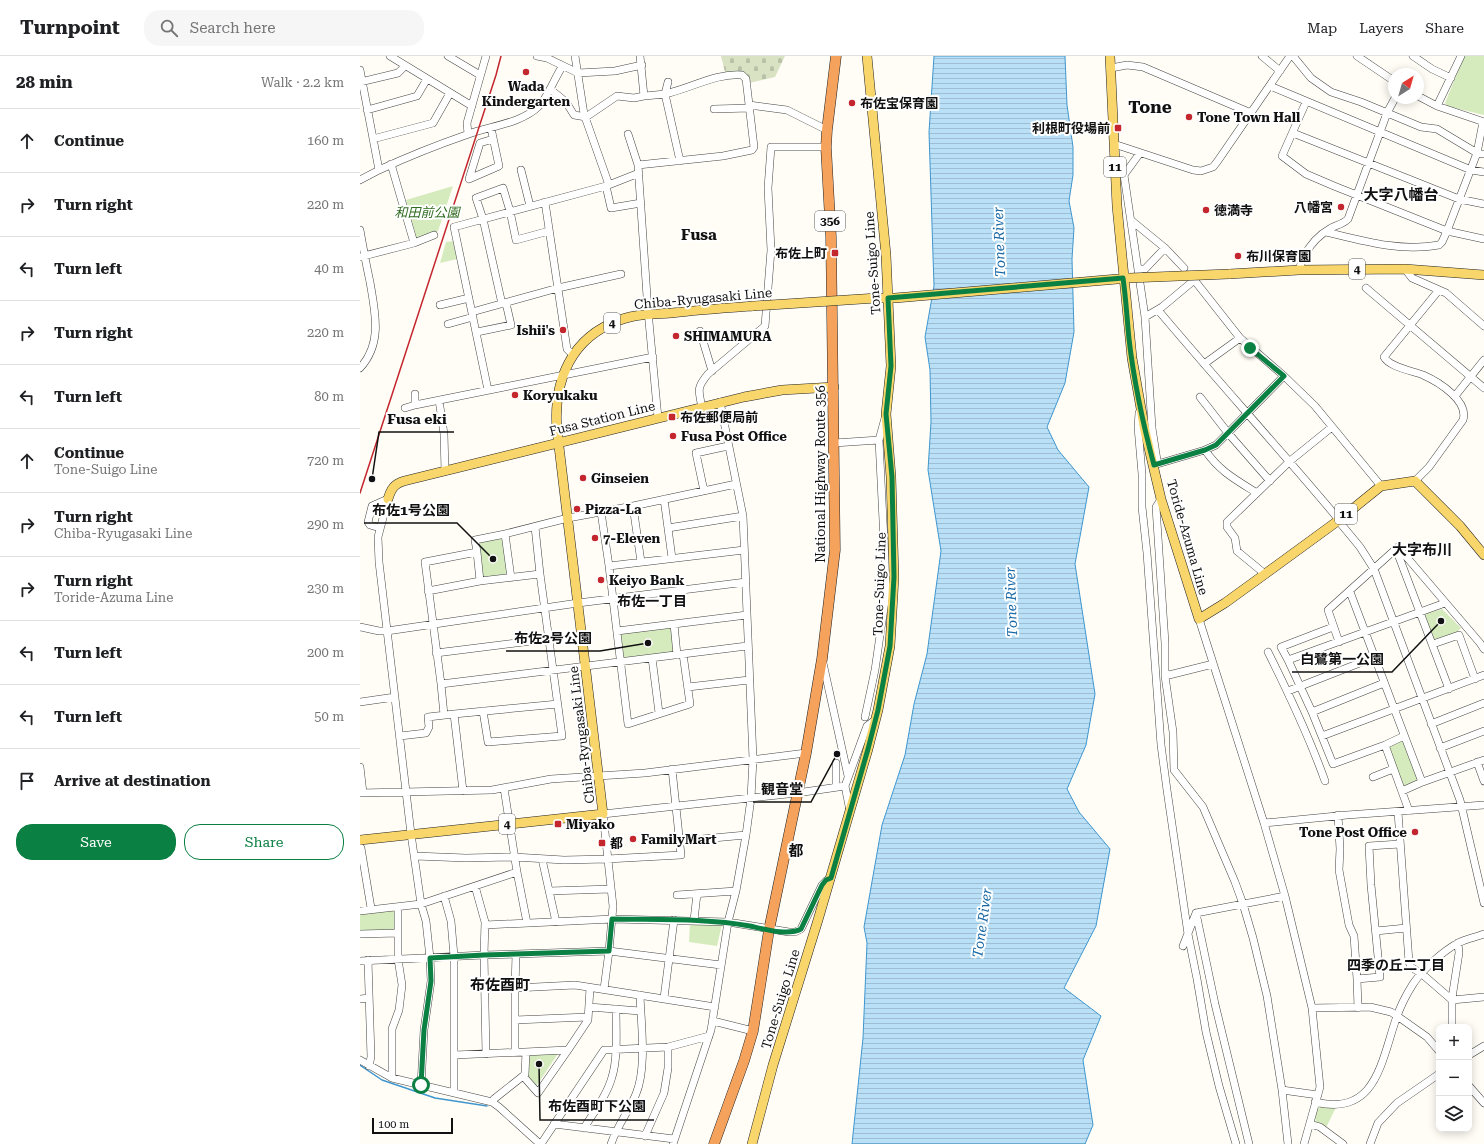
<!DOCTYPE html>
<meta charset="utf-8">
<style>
body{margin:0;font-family:"Roboto Serif","Noto Sans JP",serif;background:#f6f6f6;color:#202124}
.controls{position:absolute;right:12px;bottom:12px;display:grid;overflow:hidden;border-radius:8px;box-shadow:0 2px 10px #0003}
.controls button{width:36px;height:36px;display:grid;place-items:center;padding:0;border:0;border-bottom:1px solid #e0e0e0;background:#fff;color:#202124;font:20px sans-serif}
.compass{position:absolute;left:1028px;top:12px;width:36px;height:36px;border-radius:50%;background:#fff;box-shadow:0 2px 10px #0003;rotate:37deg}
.scale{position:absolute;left:12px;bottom:10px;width:81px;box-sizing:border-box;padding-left:4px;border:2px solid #111;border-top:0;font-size:11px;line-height:14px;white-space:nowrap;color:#111;-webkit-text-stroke:3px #fff;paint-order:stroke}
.stop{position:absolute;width:12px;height:12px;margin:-9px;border:3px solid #0b8043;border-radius:50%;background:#fff}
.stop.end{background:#0b8043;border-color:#fff;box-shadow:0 1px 4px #0008}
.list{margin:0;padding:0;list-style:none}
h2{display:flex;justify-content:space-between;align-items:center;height:52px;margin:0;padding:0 16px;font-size:17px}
h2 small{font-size:13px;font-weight:400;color:#757577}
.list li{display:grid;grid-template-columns:26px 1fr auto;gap:12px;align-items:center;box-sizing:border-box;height:64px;padding:0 16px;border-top:1px solid #e0e0e0}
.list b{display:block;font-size:15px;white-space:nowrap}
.list p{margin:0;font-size:13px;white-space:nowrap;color:#757577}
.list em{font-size:13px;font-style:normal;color:#757577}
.actions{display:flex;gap:8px;padding:12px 16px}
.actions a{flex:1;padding:9px 0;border:1px solid #0b8043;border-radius:16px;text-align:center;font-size:14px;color:#0b8043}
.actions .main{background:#0b8043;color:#fff}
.icon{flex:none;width:22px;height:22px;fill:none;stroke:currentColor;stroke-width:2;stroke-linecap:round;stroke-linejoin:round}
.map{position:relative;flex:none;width:1124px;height:1088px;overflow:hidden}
header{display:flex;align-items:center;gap:24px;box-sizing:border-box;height:56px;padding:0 20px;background:#fff;border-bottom:1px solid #e0e0e0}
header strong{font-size:19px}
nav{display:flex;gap:22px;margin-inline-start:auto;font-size:14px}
.search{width:280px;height:36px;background:#f6f6f6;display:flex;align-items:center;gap:10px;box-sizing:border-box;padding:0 14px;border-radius:16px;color:#757577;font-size:15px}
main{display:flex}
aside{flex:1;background:#fff}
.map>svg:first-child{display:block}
.grass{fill:#d5ebbd}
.cemetery{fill:url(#cemetery-stones)}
.water{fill:url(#water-rules);stroke:#3f96cf}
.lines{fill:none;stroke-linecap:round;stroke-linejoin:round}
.stream{stroke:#3f96cf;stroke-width:1.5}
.minor-casing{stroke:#444;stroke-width:8}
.major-casing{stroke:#222;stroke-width:10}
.highway-casing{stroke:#222;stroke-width:11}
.minor{stroke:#fff;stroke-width:7}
.major{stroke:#f9d66b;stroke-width:9}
.highway{stroke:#f5a25d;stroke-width:10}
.rail{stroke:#c4262e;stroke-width:1.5}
.major-bridge-casing{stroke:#222;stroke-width:10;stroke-linecap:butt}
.major-bridge{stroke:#f9d66b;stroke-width:9}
.route{stroke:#0b8043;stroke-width:5}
.poi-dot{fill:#c4262e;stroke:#fff;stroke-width:1.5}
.labels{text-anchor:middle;stroke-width:4;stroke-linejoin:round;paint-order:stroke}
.shield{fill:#fff;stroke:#585858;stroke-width:1}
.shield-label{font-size:12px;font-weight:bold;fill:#111}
.poi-label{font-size:13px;font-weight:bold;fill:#111;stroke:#fff;text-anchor:start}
.park-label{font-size:13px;font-style:italic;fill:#2f6b1f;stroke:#fff}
.street-label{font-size:13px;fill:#111;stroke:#fff}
.water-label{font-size:14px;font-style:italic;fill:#1768a6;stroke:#fff}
.neighbourhood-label{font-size:14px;font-weight:bold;fill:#111;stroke:#fff}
.quarter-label{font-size:15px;font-weight:bold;fill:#111;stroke:#fff}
.district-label{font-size:17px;font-weight:bold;fill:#111;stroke:#fff}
.leader{fill:none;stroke:#111;stroke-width:1.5}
.callout-dot{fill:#111;stroke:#fff;stroke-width:1.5}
.callout-label{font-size:14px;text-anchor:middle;font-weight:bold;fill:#111;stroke:#fff;stroke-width:4;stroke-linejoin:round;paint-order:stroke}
</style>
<header>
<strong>Turnpoint</strong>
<div class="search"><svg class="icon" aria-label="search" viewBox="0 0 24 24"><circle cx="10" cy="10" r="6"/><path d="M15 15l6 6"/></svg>Search here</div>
<nav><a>Map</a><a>Layers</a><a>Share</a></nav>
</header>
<main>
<aside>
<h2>28 min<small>Walk · 2.2 km</small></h2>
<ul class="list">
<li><svg class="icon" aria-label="ahead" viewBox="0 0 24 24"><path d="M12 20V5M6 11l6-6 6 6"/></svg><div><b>Continue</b></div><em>160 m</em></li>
<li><svg class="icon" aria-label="right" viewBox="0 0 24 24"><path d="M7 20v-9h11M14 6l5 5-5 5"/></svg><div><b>Turn right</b></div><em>220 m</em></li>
<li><svg class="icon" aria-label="left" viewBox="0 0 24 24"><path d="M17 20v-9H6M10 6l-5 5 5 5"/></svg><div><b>Turn left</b></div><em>40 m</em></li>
<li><svg class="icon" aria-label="right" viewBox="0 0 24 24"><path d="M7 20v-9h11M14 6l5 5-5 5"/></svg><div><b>Turn right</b></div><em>220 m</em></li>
<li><svg class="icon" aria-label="left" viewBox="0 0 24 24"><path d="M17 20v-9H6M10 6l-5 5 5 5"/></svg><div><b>Turn left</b></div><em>80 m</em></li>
<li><svg class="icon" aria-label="ahead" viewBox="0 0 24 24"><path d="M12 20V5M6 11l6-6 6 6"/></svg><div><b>Continue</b><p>Tone-Suigo Line</p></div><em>720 m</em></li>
<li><svg class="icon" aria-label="right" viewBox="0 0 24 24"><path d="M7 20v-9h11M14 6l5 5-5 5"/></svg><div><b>Turn right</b><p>Chiba-Ryugasaki Line</p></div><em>290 m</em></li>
<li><svg class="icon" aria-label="right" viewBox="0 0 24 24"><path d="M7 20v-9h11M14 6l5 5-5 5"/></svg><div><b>Turn right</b><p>Toride-Azuma Line</p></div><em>230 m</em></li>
<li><svg class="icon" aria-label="left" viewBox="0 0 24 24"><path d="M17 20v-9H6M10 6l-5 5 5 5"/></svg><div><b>Turn left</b></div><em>200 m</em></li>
<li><svg class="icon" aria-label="left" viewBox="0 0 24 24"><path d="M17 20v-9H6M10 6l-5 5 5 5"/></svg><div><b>Turn left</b></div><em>50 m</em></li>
<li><svg class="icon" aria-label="arrive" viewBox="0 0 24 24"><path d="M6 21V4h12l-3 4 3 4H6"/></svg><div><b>Arrive at destination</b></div></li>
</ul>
<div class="actions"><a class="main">Save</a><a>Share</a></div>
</aside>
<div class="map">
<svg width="1124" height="1088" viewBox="0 0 1124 1088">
<defs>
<pattern id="cemetery-stones" width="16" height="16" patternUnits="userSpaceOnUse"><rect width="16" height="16" fill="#d9e3c4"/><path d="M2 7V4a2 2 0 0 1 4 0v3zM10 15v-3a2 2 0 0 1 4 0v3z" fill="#b9c2a7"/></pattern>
<pattern id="water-rules" width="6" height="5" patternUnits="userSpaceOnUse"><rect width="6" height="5" fill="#b9e0f7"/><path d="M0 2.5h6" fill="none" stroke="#9ebfd3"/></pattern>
</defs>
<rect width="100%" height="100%" fill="#fffdf5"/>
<path class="grass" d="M1104 0H1124V59L1087 50 1085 47Z
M93 130 78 175 57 183 46 144Z
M93 185 97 203 80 207 86 186Z
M143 481 148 520 123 523 118 487Z
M1082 553 1101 572 1097 576 1074 585 1065 558Z
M312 571 315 597 265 603 263 601 260 578Z
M1043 682 1060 727 1042 732 1027 690Z
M38 851V877L0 878V855Z
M330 866 362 868 357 890 329 886Z
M199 996 175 1032 166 1018V997Z
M961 1050 976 1051 966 1072 956 1066C954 1059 956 1054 961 1050Z"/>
<path class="cemetery" d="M361 0H425L415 21 385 28 380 20H366Z"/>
<path class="water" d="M574 0H705L707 49 713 91V119L709 145 714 172 712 203 714 276 705 327 687 371 698 394 729 431 715 508 735 638 726 689 707 733 719 756 750 793 736 870 704 932 741 960 723 1004 733 1069 725 1088H492L503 982 507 887 504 871 522 769 545 699 554 648 567 598 581 495 568 414 571 366 570 314 565 281 574 230 569 76Z"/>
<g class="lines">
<path class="stream" d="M0 1009 22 1024 75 1042 127 1050"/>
<defs>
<path id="minor" d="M30 0 112 50
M88 0 120 19
M177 0 187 2 218 17 255 15 282 9
M215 0 224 58 249 129
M902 0 920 15
M933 0 951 22 971 36 1001 46 1061 71 1077 73 1117 97 1124 98
M997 0 1034 25
M1053 0 1072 13 1091 22
M751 12 767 9 783 11 891 57
M0 14 19 114C47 101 77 89 106 79 129 70 161 68 179 50 189 39 194 23 202 11
M0 26 38 17 45 10
M308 26 305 38 320 105
M910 30 1111 114 1124 116
M190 33 206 46 214 59 226 61 257 40 274 42 284 40
M1058 40 1077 50 1124 66
M946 46 922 100 946 118 974 130 1087 175 1124 183
M389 49 427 54 467 74
M1077 50 1101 0
M354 53 390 52
M7 54 57 40 67 23
M131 72 139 110 109 123 120 87 133 83
M933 77 1099 143 1124 148
M108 78 107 67 126 0
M268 78 278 109 288 255 298 362
M13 83 73 67 90 37
M754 88 833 114 841 115 853 111 857 106 930 0
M780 97 764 119 785 261 792 372 797 404 794 409
M31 108 54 187
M278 109 363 100 392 94 394 91 386 23 382 19C357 17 333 31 309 37 301 39 292 39 284 40L280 0
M161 114 170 150
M0 124 19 114
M246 130 251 152 281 147
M185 146 207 293 213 299
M772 165 805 192 824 212
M0 174C3 191 6 208 10 226 15 256 23 287 0 312
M966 176C1003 185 1040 196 1079 189L1082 186 1087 175 1117 97 1123 66
M0 201 54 187 74 179
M778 213H785L805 192
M1045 213 1052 222 1086 237 1124 270
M939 214C944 196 955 181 971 172 977 169 983 168 988 163L1027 57 1035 42
M1006 232 1124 332
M142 248 123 163 116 142 143 132 150 155 156 184 189 175
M80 249 109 242
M798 254C856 323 917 390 975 459L981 468 1000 491 1014 513 1100 744 1124 847
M112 256 198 232 261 218
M785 261 802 251 832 226 835 225 880 282 924 320 955 350 1021 430
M88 268 113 261
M340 275 352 315
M117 276 151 269 146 247
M844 308 880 282
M128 334 94 171 246 130 279 117
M1095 340 1124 304
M840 341 868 377 910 425
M79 344 84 378 85 415
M55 349 293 301
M342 351C338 334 337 331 348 318L405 270 411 194 408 132 411 91H466
M45 352 55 349V338
M779 357 778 371 782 418V451L787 497 801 689 807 734 828 878 837 923 846 976 859 1030 876 1088
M474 387 519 384
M845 394C859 415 876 424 897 437
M794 409 845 394 856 389 924 320
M1055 425 1069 411 1103 364C1109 345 1079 326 1063 319 1053 315 1029 311 1024 301L1079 234
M376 428 273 450 208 462 145 478 115 484 117 496 65 506 81 628 387 590
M344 435 336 397 368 390
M28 443 18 481 19 506 51 778 61 848 66 865 70 902 71 925 64 974 61 1029
M304 443 312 502
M801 443 796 451 805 587V620L813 676 814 714 843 751 875 826 883 848 893 882 907 940 922 1034 928 1088
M273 450 281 506
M241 456 249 510 268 668 330 648 323 598
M20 472 10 469 8 466 12 450 28 443
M308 472 383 460
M145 478 151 522
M1036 493 1089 633
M117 496 120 525 180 518 175 471
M249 510 384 494
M905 518 877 495 875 482 867 471V466L930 405 972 371
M68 535 120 525
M990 536 1062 726
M839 563 904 767 925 840 952 952 960 1031 944 1088
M314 568 317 599
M0 571 19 575H27L218 547 386 526
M257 575 387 559
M979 586 968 554 1038 491 1120 587 1124 593
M1073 588 1099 579 1115 623
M908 596C929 638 949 680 965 725
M76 597 188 583
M292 602 299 657
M928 604 921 591 973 571
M463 607 488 720
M805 620 853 608
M81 628 84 659
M328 631 389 624
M928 635 1015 601
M0 646 35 641
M123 655 128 686 202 680 180 518
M952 656 1024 627
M94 658 198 648
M505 661 515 614 526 538 525 505 519 384 525 362
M1071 668 1124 647
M40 680 66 677 69 671 68 661 94 658 103 735
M962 680 1124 619
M1025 689 1044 680
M1080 692 1124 675
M1117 706 1124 725
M0 711 3 737
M1013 721 1033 713
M476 731V707
M1042 735 1060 727 1124 704
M0 737 132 734 191 723 285 717 446 697
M490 755 485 730 507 670 515 664
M1049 755 1025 689 973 708 952 656 928 604 1085 547
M1038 756 1049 906 1051 911 1062 918 1092 944
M978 759 980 793 979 814 989 869 994 880 997 923
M904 767 987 759 1124 749
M320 785 386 779
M0 792H1L11 852
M55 800 106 802 154 801 204 804 247 803 321 799 312 713
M182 803 196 866
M157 816 167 867
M115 830 125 866 124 899 126 998
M189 835 251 833
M317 839 376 835
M84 840 91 865 94 900V1037
M0 855 61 848 157 816 144 732
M334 864 337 838
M125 869 253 863 368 866 429 876H435L441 873 462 829 466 825 471 822
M1016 875 1046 872
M0 878 38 877
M823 890 836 857
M156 898 155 932 215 929 355 951
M8 904 11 1001 9 1010
M0 905 124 899 249 895 361 909
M155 932V996
M244 933 249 895 253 850 243 758 437 737 485 730
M304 942 314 864
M0 943 9 942
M1092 944 1124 941
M229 951 280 955
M952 952 1010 951 1031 956 1040 962 1067 981 1079 995
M998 952 997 923 1020 921 1011 829 1009 790 1040 788
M155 964 228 961
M353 965 393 975
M1092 971V942L1099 897 1098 887
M208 994 228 964 230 932
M95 999 208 994 178 1037 163 1020 134 1043 132 1046
M1109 999 1124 990
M0 1004 32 1022 132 1046 139 1051 180 1088
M163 1020 165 1018 166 996
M32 1022V973L39 954 42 929 38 903V851
M1109 1030 1124 1047
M922 1034 958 1039
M955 1046C1016 1061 1021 1006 1036 963 1040 951 1046 939 1053 928 1063 913 1083 895 1098 887 1106 883 1116 881 1124 878
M194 1068 314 1083
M950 1068 960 1071 983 1088
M224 1072C234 1056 247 1039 252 1021 258 1002 256 973 256 953
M285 1080 304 1037 308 1012V991
M181 1088 244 994 308 991 349 980
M251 1088C257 1070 269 1055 276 1038 287 1012 281 967 280 939
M313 1088 351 974 368 866 376 835 386 779 391 742 393 703 383 460 360 346
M889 1088 855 948 836 857 925 840
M1010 1088 1018 1067 1037 1047 1079 1018"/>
<path id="major" d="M750 0 757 150 772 302 785 375 801 443 839 563 865 547 905 518 979 464 1021 430 1055 425 1100 470 1124 499
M869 218 939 214 1045 213 1124 219
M517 242H535L769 222
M28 443C31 433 34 428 44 425L384 341 422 334 474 331
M0 784 243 758 197 374C193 325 211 281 260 264 276 258 294 258 311 257 338 254 366 252 393 250
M392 1088 413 1009 458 864 508 693 518 654 530 590 534 521 531 421 526 358 531 310 526 199 507 0"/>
<path id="highway" d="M354 1088 384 1005 393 975 409 874 446 697 462 603 475 494 471 181 466 91 467 74 476 0"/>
</defs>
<use href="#minor" class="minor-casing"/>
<use href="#major" class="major-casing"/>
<use href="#highway" class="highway-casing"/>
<use href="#minor" class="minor"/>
<use href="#major" class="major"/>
<use href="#highway" class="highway"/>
<path class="rail" d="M0 437 136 19 141 0"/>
<defs>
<path id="major-bridge" d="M769 222 869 218
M393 250 517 242"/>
</defs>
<use href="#major-bridge" class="major-bridge-casing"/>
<use href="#major-bridge" class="major-bridge"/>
</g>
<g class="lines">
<path class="route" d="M61 1029 64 974 71 925 70 902 124 899 249 895 252 863C298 864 345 862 390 870 404 873 428 880 441 873L462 829 466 824 471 822 508 693 518 654 530 590 534 521 532 421 526 358 531 310 528 242 763 222C766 243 767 263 769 283 774 326 783 368 794 409L845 394 856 389 924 320 890 292"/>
</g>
<g class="poi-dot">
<circle cx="166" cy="16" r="4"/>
<circle cx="492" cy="47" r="4"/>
<circle cx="829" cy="61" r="4"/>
<rect x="754" y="68" width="8" height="8" rx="2"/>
<circle cx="981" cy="151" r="4"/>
<circle cx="846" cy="154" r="4"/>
<rect x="471" y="193" width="8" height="8" rx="2"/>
<circle cx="878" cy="200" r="4"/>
<circle cx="203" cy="274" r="4"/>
<circle cx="316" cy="280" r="4"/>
<circle cx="155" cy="339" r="4"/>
<rect x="308" y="357" width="8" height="8" rx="2"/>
<circle cx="313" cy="380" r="4"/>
<circle cx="223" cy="422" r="4"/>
<circle cx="217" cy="453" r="4"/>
<circle cx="235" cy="482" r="4"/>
<circle cx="241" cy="524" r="4"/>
<rect x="194" y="764" width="8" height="8" rx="2"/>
<circle cx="1055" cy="776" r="4"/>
<circle cx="273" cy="783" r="4"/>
<rect x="238" y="783" width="8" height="8" rx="2"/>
</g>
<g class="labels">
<g class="shield">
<rect x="744" y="101" width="22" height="20" rx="3"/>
<rect x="455" y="155" width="30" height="20" rx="3"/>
<rect x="989" y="203" width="16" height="20" rx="3"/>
<rect x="244" y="257" width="16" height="20" rx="3"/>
<rect x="975" y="448" width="22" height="20" rx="3"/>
<rect x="139" y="758" width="16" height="20" rx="3"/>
</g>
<g class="shield-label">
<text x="755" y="115">11</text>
<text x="470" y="169">356</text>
<text x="997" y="217">4</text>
<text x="252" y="271">4</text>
<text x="986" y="462">11</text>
<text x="147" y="772">4</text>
</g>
<g class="poi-label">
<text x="166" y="35" text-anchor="middle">Wada<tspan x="166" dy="15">Kindergarten</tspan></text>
<text x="500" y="52">布佐宝保育園</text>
<text x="837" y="66">Tone Town Hall</text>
<text x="750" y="77" text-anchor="end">利根町役場前</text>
<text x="973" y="156" text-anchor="end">八幡宮</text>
<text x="854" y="159">徳満寺</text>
<text x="467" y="202" text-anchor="end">布佐上町</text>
<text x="886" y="205">布川保育園</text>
<text x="195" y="279" text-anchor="end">Ishii's</text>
<text x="324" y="285">SHIMAMURA</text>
<text x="163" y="344">Koryukaku</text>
<text x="320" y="366">布佐郵便局前</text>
<text x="321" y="385">Fusa Post Office</text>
<text x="231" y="427">Ginseien</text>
<text x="225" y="458">Pizza-La</text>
<text x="243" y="487">7-Eleven</text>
<text x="249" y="529">Keiyo Bank</text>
<text x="206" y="773">Miyako</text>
<text x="1047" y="781" text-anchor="end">Tone Post Office</text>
<text x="281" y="788">FamilyMart</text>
<text x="250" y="792">都</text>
</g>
<g class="park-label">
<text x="67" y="161">和田前公園</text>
</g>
<g class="street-label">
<text transform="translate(512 207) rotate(-94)" y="5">Tone-Suigo Line</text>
<text transform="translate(343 242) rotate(-5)" y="5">Chiba-Ryugasaki Line</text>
<text transform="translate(242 362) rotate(-14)" y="5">Fusa Station Line</text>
<text transform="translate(460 418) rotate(-90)" y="5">National Highway Route 356</text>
<text transform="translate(828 481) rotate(74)" y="5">Toride-Azuma Line</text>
<text transform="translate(519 528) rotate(-88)" y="5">Tone-Suigo Line</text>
<text transform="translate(221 679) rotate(-97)" y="5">Chiba-Ryugasaki Line</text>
<text transform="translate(420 943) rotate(-73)" y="5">Tone-Suigo Line</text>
</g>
<g class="water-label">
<text transform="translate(639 186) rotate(-92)" y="5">Tone River</text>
<text transform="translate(651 546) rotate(-92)" y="5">Tone River</text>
<text transform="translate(622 867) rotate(-82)" y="5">Tone River</text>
</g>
<g class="neighbourhood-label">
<text x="292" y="550">布佐一丁目</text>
<text x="1036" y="914">四季の丘二丁目</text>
</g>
<g class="quarter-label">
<text x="1041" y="144">大字八幡台</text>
<text x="339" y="184">Fusa</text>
<text x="1062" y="499">大字布川</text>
<text x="436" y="800">都</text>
<text x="140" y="934">布佐酉町</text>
</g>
<g class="district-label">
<text x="790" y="57">Tone</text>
</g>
</g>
<path class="leader" d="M12 423L19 376H94M133 503L97 467H4M288 587L240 595H146M1081 565L1032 616H932M477 698L451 746H393M179 1008L180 1064H294"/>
<g class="callout-dot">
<circle cx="12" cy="423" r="4"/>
<circle cx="133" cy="503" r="4"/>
<circle cx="288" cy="587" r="4"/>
<circle cx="1081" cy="565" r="4"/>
<circle cx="477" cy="698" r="4"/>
<circle cx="179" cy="1008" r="4"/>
</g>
<g class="callout-label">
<text x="57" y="368">Fusa eki</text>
<text x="51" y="459">布佐1号公園</text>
<text x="193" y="587">布佐2号公園</text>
<text x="982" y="608">白鷺第一公園</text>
<text x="422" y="738">観音堂</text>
<text x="237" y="1055">布佐酉町下公園</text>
</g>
</svg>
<div class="controls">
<button>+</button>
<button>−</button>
<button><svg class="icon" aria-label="layers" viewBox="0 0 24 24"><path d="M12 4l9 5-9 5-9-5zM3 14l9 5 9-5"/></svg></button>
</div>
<svg class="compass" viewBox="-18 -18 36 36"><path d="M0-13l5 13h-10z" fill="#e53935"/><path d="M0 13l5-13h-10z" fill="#757577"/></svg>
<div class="scale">100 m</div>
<div class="stop" style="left:61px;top:1029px"></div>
<div class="stop end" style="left:890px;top:292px"></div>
</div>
</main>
